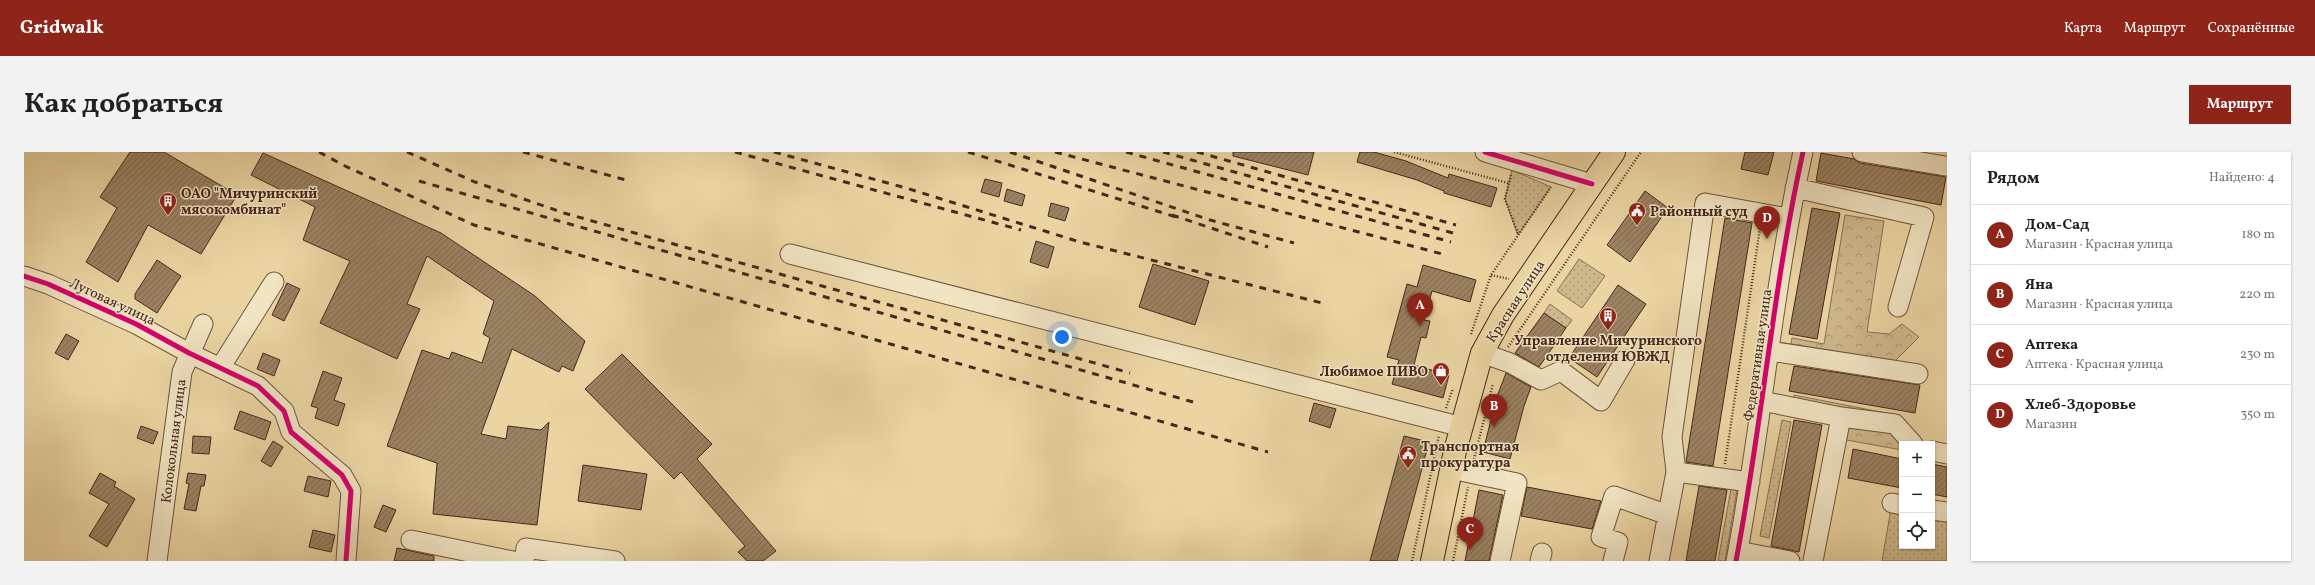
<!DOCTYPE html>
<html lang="ru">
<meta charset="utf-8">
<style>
body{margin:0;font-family:Vollkorn,serif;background:#f2f2f2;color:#202124}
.controls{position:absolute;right:12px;bottom:12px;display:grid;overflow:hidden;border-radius:0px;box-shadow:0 1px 3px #0004}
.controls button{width:36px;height:36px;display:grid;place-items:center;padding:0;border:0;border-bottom:1px solid #e0e0e0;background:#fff;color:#202124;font:20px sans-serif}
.you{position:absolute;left:1038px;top:185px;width:14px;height:14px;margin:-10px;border:3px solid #fff;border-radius:50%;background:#1a73e8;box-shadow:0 0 0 6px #1a73e833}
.badge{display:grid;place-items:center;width:26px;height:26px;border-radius:50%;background:#8f2418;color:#fff;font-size:13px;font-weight:700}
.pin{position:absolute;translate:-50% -33px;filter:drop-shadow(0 1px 2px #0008)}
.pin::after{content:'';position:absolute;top:21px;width:14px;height:12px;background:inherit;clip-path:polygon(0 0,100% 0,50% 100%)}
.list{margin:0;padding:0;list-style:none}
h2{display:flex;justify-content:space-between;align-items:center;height:52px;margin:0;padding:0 16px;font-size:17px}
h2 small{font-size:13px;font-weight:400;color:#757577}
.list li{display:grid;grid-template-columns:26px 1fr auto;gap:12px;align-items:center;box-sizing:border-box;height:60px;padding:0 16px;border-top:1px solid #e0e0e0}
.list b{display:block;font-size:15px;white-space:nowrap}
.list p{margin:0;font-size:13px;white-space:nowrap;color:#757577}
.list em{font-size:13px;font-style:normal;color:#757577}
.icon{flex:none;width:22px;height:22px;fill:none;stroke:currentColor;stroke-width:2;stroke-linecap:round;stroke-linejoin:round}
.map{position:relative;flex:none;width:1923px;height:409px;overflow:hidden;border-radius:0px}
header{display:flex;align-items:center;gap:24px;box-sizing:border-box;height:56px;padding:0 20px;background:#8f2418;color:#fff}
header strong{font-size:19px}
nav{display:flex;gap:22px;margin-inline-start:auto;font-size:14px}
.intro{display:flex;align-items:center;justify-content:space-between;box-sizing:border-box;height:96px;padding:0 24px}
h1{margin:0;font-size:28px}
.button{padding:10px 18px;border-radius:0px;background:#8f2418;color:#fff;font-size:14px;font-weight:700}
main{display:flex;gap:24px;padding:0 24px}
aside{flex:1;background:#fff;border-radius:0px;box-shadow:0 1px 3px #0004}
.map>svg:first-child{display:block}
.grass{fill:url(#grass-dots);stroke:#8a7054}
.forest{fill:url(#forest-crowns);stroke:#8a7054}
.building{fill:url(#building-hatch);stroke:#46281d}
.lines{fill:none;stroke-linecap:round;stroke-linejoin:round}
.minor-casing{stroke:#6f533e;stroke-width:21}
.major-casing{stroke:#46281d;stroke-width:24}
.path{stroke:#46281d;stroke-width:2.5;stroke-dasharray:1 2;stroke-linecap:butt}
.minor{stroke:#f1e4c3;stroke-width:19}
.major{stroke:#ead5a2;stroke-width:22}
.rail{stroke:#46281d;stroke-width:3;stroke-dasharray:7 7;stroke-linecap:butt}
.cycleway-casing{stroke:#f1e4c3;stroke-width:8}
.cycleway{stroke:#d6006c;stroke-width:5}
.labels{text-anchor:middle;stroke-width:3;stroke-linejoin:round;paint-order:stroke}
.poi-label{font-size:14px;font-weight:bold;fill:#46281d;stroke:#f1e4c3;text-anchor:start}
.street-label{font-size:14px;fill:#46281d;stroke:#f1e4c3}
</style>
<header>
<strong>Gridwalk</strong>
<nav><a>Карта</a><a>Маршрут</a><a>Сохранённые</a></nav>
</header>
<div class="intro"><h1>Как добраться</h1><a class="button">Маршрут</a></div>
<main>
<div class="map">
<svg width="1923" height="409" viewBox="0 0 1923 409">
<defs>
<pattern id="grass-dots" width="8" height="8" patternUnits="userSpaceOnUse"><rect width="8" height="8" fill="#ceb88b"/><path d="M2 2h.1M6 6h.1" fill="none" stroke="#a99671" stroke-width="1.8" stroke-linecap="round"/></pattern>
<pattern id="forest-crowns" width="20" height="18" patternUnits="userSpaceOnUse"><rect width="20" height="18" fill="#ceb88b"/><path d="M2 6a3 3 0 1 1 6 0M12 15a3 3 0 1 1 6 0" fill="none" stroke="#a99671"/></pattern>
<pattern id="building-hatch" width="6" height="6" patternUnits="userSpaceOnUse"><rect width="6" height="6" fill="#9b8262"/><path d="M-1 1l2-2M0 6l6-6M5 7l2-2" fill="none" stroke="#806a50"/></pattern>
</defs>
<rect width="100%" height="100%" fill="#ead5a2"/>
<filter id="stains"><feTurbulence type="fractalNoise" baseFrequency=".005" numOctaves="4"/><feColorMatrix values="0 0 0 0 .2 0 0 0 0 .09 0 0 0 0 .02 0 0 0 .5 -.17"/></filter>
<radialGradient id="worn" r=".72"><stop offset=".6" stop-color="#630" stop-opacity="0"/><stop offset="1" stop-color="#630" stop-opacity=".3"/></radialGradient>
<path class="grass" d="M1488 18 1527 35 1494 83 1481 47Z
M1555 107 1581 124 1558 156 1533 139Z
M1526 152 1548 168 1542 176 1520 161Z
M1758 268 1767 270 1745 386 1736 384Z
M1707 337 1713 338 1701 409H1694Z
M1868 351 1878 353V394H1908V358L1923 360V409H1858Z"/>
<path class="forest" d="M1821 63 1860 69 1843 180 1865 182 1878 172 1895 185 1867 213 1766 197 1768 186 1800 192Z
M1770 243 1867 262 1885 283 1878 292V298L1817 287 1822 261 1768 250Z"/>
<path class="building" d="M106 0H140L213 43 177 102 124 73 94 130 62 110 93 56 76 45Z
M1209 0H1290L1284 23 1209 4Z
M1336 0H1350L1382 9 1424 26 1425 22 1473 36 1467 55 1420 41V39L1393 28 1333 10Z
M1721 0H1750L1744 23 1717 17Z
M239 1 417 81 511 144 561 189 549 219 538 214 535 220 488 197 457 282 482 287 484 274 517 278 525 270 513 373 409 362 413 311 363 294 398 198 425 207 428 200 458 211 466 186 459 182 470 149 403 104 383 152 396 157 373 207 296 171 326 109 279 88 291 55 227 23Z
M1797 1 1830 7 1836 11 1922 25 1917 53 1792 29Z
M961 27 978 31 975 45 957 40Z
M983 37 1001 43 998 54 980 49Z
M1621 39 1644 56 1606 110 1583 93Z
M1027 51 1045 56 1041 69 1024 64Z
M1788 56 1816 61 1793 187 1765 182Z
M1701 66 1728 71 1689 314 1662 310Z
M1012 89 1030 95 1024 116 1006 110Z
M133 108 157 124 133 161 111 147V142Z
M1129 112 1185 129 1171 173 1115 155Z
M1399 113 1452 128 1446 150 1408 139 1400 168 1406 169 1402 186 1397 185 1390 213 1425 223 1419 246 1368 232 1375 208 1363 205 1383 132 1393 135Z
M263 131 276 137 260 169 248 163Z
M1594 133 1622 152 1573 225 1545 206Z
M1520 161 1542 176 1515 215 1491 201Z
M42 182 55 189 44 208 31 201Z
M239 201 256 208 250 224 233 217Z
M598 202 688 292 673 307 752 399 739 409H723L714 400 721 394 657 320 650 327 561 237Z
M1770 214 1896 233 1891 261 1765 239Z
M299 219 318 226 310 248 321 252 314 274 291 266 294 256 287 254Z
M1482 221 1507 235 1500 254 1486 307 1459 300 1472 247Z
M1290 251 1312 257 1306 276 1285 269Z
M216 259 247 270 241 288 210 277Z
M1770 268 1798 273 1775 400 1747 394Z
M117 274 134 280 129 292 113 286Z
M169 284 187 285 185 302 168 301Z
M1380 284 1405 290 1389 350 1373 409H1346Z
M249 289 259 295 247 315 237 309Z
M1829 297 1878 307V336L1824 326Z
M1908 312 1923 315V345L1908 342Z
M559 313 623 322 617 358 554 349Z
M76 321 92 330 90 334 111 347 83 395 65 384 85 352 65 341Z
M164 321 182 323 180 334H177L172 359 160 357 165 332 162 331Z
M284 324 307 329 304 345 280 339Z
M1675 334 1703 338 1691 409H1662Z
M1503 335 1577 349 1568 377 1497 364Z
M1455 338 1479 343 1465 409H1441Z
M359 353 372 358 362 380 350 375Z
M289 378 311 383 307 400 285 395Z
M373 396 410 404V409H370Z"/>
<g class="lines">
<defs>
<path id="minor" d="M1461 0 1568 32
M1838 0 1921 14
M1771 36 1900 65 1874 155
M766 102 1438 275
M0 124 24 132 112 172 165 201 234 234 260 259 267 280 318 323 327 339 322 409
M1746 199 1894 222
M1458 201 1486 211 1517 228 1537 219 1577 249 1601 208
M196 216 250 130
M1738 249 1817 265 1789 409
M1817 265 1871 272 1889 292
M1908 299 1923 302
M1427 317 1493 331 1476 409
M1652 320 1648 285 1681 51 1764 66
M1868 351 1878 353
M1908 358 1923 360
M387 388 489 409
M1714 399 1766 409
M133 409 158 220 179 172
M500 409 502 396 591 409
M1516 409 1518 401
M1589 409 1594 390 1577 385 1590 344 1644 363
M1635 409 1652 320 1726 330
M1712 409C1738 273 1749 135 1779 0"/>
<path id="major" d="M1408 409 1431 299 1458 201 1479 163 1590 0"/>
</defs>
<use href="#minor" class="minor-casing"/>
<use href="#major" class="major-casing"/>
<path class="path" d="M1370 0 1484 31
M1487 23 1481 47 1494 82
M1467 123 1485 127
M1447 182 1467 123 1527 35
M1484 195 1617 0
M1422 256 1429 236
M1450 307 1469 232
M1701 312 1736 76
M1388 409 1415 284
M1429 409 1444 335"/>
<use href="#minor" class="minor"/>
<use href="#major" class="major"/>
<path class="rail" d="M295 0 321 14 450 73 1244 300
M383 0 451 30 540 61 1106 221
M499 0 602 28
M711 0 997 78
M750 0 882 36 1056 90 1298 151
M944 0 1152 65
M986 0 1186 68 1270 91
M1031 0 1422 103
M1102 0 1427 90
M1139 0 1429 81
M1173 0 1432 73
M395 29 1169 250
M1148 63 1244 95"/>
<defs>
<path id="cycleway" d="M1461 0 1568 32
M0 124 24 132 112 172 165 201 234 234 260 259 267 280 318 323 327 339 322 409
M1712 409C1738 273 1749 135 1779 0"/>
</defs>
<use href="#cycleway" class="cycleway-casing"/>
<use href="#cycleway" class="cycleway"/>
</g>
<defs>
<symbol id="building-pin" viewBox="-11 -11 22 30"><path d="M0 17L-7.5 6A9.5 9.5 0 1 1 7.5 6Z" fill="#8f2418" stroke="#f1e4c3"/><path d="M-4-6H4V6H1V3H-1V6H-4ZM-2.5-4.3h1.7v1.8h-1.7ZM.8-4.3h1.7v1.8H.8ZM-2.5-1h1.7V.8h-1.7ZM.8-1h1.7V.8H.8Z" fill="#fff"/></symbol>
<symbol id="civic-pin" viewBox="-11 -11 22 30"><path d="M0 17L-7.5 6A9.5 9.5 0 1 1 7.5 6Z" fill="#8f2418" stroke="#f1e4c3"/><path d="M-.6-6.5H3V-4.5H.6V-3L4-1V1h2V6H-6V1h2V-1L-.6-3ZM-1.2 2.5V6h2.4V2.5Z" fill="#fff"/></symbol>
<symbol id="shop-pin" viewBox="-11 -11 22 30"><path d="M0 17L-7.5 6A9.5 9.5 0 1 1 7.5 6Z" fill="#8f2418" stroke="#f1e4c3"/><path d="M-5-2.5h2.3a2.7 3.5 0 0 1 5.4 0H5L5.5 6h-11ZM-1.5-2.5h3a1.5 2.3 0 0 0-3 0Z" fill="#fff"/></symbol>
</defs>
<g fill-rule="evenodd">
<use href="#building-pin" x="134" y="39" width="20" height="27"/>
<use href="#civic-pin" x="1603" y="49" width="20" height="27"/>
<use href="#building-pin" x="1574" y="154" width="20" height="27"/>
<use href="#shop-pin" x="1407" y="209" width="20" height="27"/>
<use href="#civic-pin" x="1374" y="292" width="20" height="27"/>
</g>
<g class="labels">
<g class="poi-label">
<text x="157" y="46">ОАО "Мичуринский<tspan x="157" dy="16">мясокомбинат"</tspan></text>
<text x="1626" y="64">Районный суд</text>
<text x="1584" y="193" text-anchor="middle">Управление Мичуринского<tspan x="1584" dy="16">отделения ЮВЖД</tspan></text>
<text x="1404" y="224" text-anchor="end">Любимое ПИВО</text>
<text x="1397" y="299">Транспортная<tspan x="1397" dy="16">прокуратура</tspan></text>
</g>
<g class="street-label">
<text transform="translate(89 149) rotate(25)" y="5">Луговая улица</text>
<text transform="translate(1491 149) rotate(-57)" y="5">Красная улица</text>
<text transform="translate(1733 203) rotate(-82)" y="5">Федеративная улица</text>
<text transform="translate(149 289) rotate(-83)" y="5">Колокольная улица</text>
</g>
</g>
<rect width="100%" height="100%" filter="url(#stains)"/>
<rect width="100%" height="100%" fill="url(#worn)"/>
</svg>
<div class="controls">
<button>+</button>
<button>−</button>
<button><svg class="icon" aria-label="locate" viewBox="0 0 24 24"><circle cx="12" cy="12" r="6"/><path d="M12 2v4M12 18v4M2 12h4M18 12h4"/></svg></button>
</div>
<div class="you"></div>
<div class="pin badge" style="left:1396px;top:174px">A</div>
<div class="pin badge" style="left:1470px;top:275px">B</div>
<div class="pin badge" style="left:1446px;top:398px">C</div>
<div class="pin badge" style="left:1743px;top:87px">D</div>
</div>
<aside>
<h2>Рядом<small>Найдено: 4</small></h2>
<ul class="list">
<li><span class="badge">A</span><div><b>Дом-Сад</b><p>Магазин · Красная улица</p></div><em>180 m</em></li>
<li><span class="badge">B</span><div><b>Яна</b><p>Магазин · Красная улица</p></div><em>220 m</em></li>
<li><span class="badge">C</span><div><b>Аптека</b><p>Аптека · Красная улица</p></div><em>230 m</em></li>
<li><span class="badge">D</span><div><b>Хлеб-Здоровье</b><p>Магазин</p></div><em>350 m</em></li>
</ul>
</aside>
</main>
